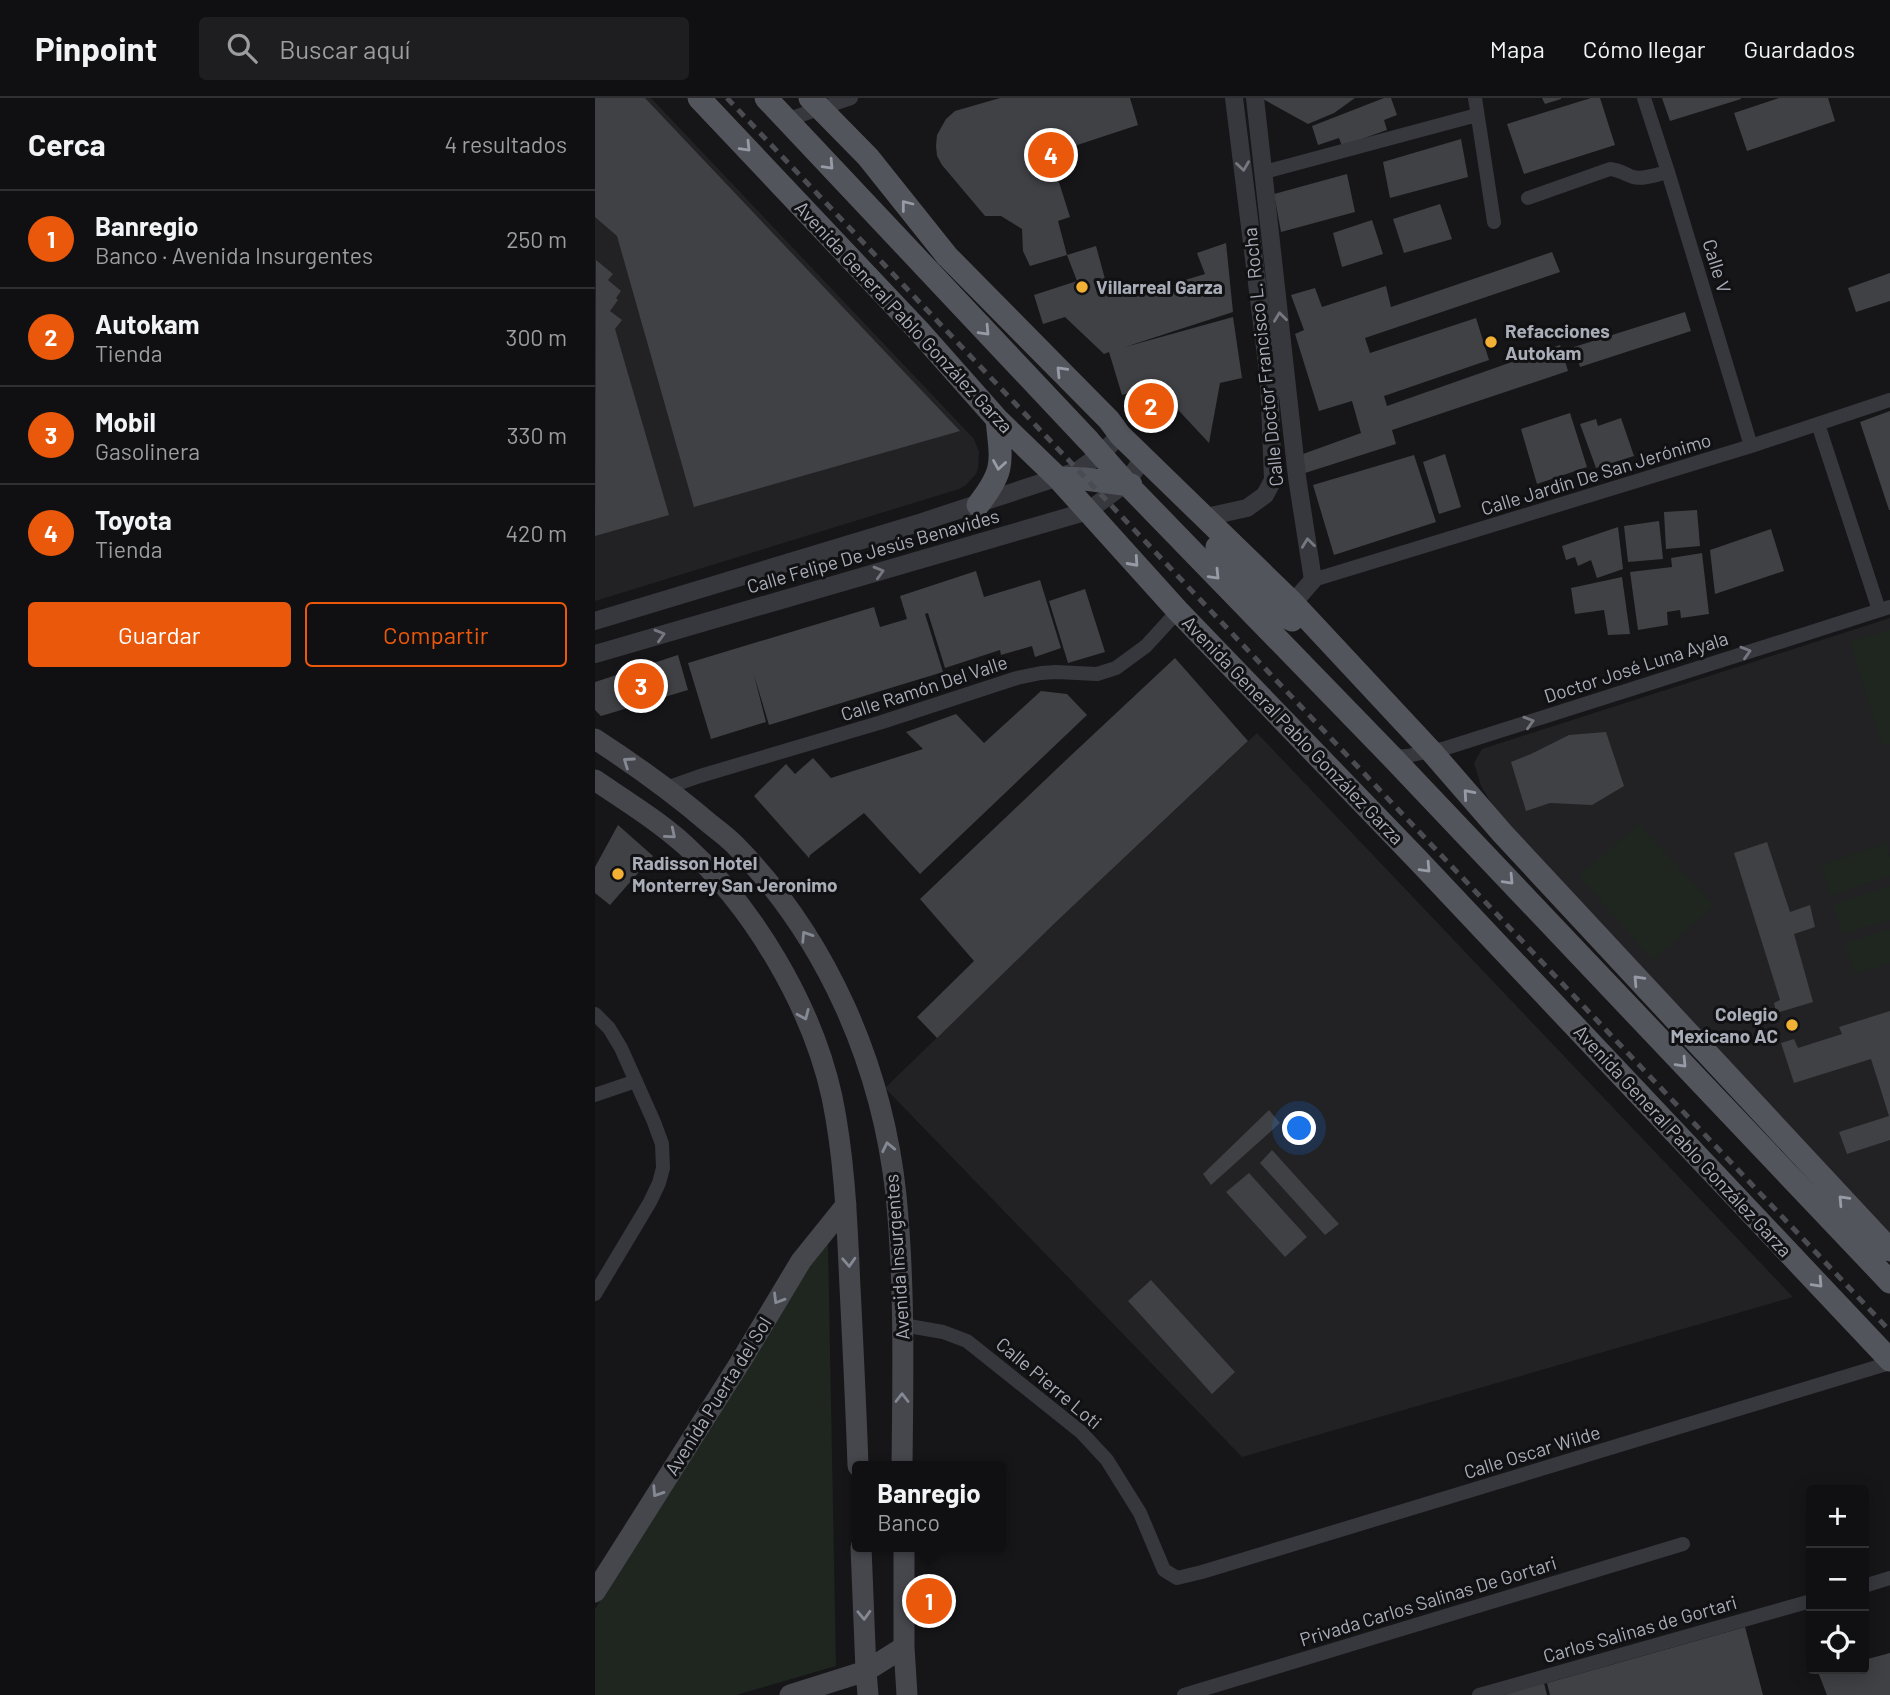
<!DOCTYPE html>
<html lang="es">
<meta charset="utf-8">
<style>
body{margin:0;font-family:Barlow,sans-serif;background:#1e1e20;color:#f1f3f6}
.controls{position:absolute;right:21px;bottom:21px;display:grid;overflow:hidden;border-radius:7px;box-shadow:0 4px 18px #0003}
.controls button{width:63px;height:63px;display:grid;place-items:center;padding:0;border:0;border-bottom:2px solid #303032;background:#101012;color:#f1f3f6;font:35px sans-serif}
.you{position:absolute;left:705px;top:1031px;width:24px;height:24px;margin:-18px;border:5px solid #fff;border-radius:50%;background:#1a73e8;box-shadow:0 0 0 10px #1a73e833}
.badge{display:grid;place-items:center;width:46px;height:46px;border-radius:50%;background:#ea580c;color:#fff;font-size:23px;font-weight:700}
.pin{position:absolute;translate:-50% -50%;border:4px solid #fff;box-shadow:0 2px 7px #0006}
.popup{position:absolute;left:257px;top:1363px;width:154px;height:91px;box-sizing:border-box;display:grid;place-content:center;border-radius:7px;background:#101012;filter:drop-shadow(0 2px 5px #0005);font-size:23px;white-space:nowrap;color:#9c9d9f}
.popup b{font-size:26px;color:#f1f3f6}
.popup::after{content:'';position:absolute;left:50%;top:100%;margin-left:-14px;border:14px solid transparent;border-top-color:#101012}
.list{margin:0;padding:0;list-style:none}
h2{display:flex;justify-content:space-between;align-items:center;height:91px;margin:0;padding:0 28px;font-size:30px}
h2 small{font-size:23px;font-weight:400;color:#9c9d9f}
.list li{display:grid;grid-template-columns:46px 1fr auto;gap:21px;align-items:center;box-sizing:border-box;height:98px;padding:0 28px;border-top:2px solid #303032}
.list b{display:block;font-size:26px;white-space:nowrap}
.list p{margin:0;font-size:23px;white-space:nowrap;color:#9c9d9f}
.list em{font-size:23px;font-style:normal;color:#9c9d9f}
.actions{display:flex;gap:14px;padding:21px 28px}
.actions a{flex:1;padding:16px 0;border:2px solid #ea580c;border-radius:7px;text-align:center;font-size:24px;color:#ea580c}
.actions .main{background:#ea580c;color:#fff}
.icon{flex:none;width:38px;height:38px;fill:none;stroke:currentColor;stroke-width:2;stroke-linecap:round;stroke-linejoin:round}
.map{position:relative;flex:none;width:1295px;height:1597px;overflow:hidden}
header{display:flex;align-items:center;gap:42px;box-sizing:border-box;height:98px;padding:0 35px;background:#101012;border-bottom:2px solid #303032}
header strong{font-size:33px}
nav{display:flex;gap:38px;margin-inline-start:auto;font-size:24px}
.search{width:490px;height:63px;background:#1e1e20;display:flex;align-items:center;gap:18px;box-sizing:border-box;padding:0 24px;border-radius:7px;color:#9c9d9f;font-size:26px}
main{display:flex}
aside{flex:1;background:#101012}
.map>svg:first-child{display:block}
.built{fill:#222225}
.green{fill:#1e261f}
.building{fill:#404145}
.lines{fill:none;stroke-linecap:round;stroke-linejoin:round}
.minor{stroke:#37383d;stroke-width:14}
.tertiary{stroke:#37383d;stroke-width:18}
.secondary{stroke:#45474d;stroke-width:21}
.primary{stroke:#53555c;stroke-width:23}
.rail{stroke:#4a4c52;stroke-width:5;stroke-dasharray:9 7;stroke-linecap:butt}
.oneway{stroke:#979ba6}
.oneway2{stroke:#757881}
.oneway3{stroke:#858993}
.poi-dot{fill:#f2b134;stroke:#111113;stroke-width:2.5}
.labels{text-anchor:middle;stroke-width:6;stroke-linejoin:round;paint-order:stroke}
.street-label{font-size:19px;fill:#a8adb8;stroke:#111113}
.poi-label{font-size:19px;font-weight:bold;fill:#a8adb8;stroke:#111113;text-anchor:start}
</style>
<header>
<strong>Pinpoint</strong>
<div class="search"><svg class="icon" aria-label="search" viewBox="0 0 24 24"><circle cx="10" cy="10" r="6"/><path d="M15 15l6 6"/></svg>Buscar aquí</div>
<nav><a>Mapa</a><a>Cómo llegar</a><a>Guardados</a></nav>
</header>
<main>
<aside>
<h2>Cerca<small>4 resultados</small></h2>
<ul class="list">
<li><span class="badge">1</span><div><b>Banregio</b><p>Banco · Avenida Insurgentes</p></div><em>250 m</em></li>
<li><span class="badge">2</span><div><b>Autokam</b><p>Tienda</p></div><em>300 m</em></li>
<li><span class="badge">3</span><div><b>Mobil</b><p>Gasolinera</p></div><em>330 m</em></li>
<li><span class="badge">4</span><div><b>Toyota</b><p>Tienda</p></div><em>420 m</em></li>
</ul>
<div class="actions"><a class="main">Guardar</a><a>Compartir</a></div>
</aside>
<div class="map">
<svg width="1295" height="1597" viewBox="0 0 1295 1597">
<rect width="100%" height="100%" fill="#161618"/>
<path class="built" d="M0 0H56L379 341 384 354 383 370 381 376 371 387 364 391 0 503Z
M1295 520V1137L904 718 886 688 879 665 887 651Z
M662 635 1198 1199 647 1359 290 990 461 824Z"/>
<path class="green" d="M1295 531V646L1287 648 1255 544Z
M1044 726 1119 808 1058 862 984 778Z
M1291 745 1295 760V778L1236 798 1226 767Z
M1295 788V822L1248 836 1238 806Z
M1295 831V865L1260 876 1250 846Z
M225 1146 233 1147 241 1568 141 1597H0V1511Z"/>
<path class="building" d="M0 0H50L365 333 99 409 22 138 0 119Z
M405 0H535L543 27 455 56 475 119 463 123 472 157 435 168 428 153 427 131 406 118H390L347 67 342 58 341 48 342 37 351 21 360 13Z
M666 0H760L739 15 713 26Z
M789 0H796L802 17 789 22 792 32 747 48 744 40 723 47 717 28Z
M947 0H966V1L950 6Z
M996 0H1005L1020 47 929 76 912 26Z
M1067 0H1146V1L1075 23Z
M1184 0H1233L1240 23 1152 53 1139 15Z
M866 41 873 79 795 100 788 64Z
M752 76 760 114 686 134 679 96Z
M845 106 857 141 809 155 798 121Z
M777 122 788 156 747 169 738 135Z
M631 145 638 214 530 249 638 219 647 280 625 285 614 345 560 287 527 297 514 254 509 256 470 219 448 226 439 197 482 183 472 157 501 148 513 192 535 186 537 198 610 176 602 155Z
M957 154 965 174 770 240 775 255 881 220 894 262 789 298 792 308 965 247 973 273 797 332 801 346 710 375 708 356 766 335 757 303 724 313 700 236 709 232 696 197 720 190 727 209 791 188 796 209Z
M1 162 18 176 13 182 26 193 21 200 23 202 15 213 27 222 20 231 74 417 0 438Z
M1295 175V203L1261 214 1253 190Z
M1090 214 1096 233 985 269 979 249Z
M1295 313V412H1294L1265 324Z
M975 315 992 369 942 386 926 331Z
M1026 320 1039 358 1001 370 985 326 1001 321 1003 328Z
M850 356 866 409 844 416 828 364Z
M819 357 841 424 739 457 718 387Z
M1102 412 1105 448 1071 451 1069 414Z
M1064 423 1068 461 1033 464 1029 428Z
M1023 429 1028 471 1002 480 996 462 983 468 980 459 971 462 967 448Z
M1176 431 1189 473 1120 496 1115 452Z
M1107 455 1114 516 1086 520 1085 512 1072 514 1073 527 1043 532 1035 474 1077 469 1076 460Z
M381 473 389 499 445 482 466 550 440 559 437 548 406 557 405 552 350 570 333 515 330 516 348 574 174 627 159 577 171 624 116 641 93 565 279 509 285 529 312 521 305 498Z
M1027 479 1035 536 1013 537 1009 512 980 516 976 490Z
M490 491 510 554 473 565 454 503Z
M83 557 93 592 6 618 0 612V584Z
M580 560 653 643 461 824 342 940 322 919 379 863 325 801 470 663Z
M446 593 472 596 492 617 325 776 269 715 215 757 214 760 159 698 191 666 200 676 218 660 236 680 328 651 311 634 361 616 389 645Z
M1011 634 1029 688 997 707 955 705 931 713 916 664 936 656 974 637Z
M23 727 58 758 15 807 0 795V769Z
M1172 744 1195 814 1215 807 1220 829 1199 836 1218 904 1181 915 1179 905 1185 902 1139 755Z
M1295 913V1042L1252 1056 1244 1034 1294 1018 1276 961 1199 985 1186 945 1199 941 1203 950 1247 936 1244 929Z
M674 1012 685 1025 616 1087 608 1076Z
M677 1052 744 1126 730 1137 665 1065Z
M654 1075 712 1139 690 1159 631 1094Z
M556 1182 640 1274 617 1296 533 1203Z
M1150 1529 1168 1597H955L952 1585Z
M1295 1555V1597H1232L1223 1574 1235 1571H1269V1562Z
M949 1585 952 1597H911V1596Z"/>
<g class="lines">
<path class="minor" d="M880 0 899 124
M1049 0 1073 74 1156 348
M191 22 256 0
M669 74 882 17
M933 100 1015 71C1025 72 1030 76 1038 79 1048 82 1063 76 1073 74
M1223 326 1284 512
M718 482 1156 348 1295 302
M797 659 812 658 851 650 1295 509
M71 690 105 678 287 624 422 580 446 575 461 574 502 576 521 570 551 548 583 513
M0 916 14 930 26 950 59 1024 67 1046 68 1070 64 1085 55 1104 0 1196
M0 997 41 983
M308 1227 348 1234 372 1243 486 1334 512 1362 545 1415 569 1472 582 1480 607 1474 1295 1265
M1269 1488 1295 1480
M589 1597 1088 1446
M884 1597 1216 1503"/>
<path class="tertiary" d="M660 0 702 379 718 482 698 505
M611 419 652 410 670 397 678 382 674 282 639 0
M0 523 327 424 482 373 506 356 525 337
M0 556 493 413 531 385 549 359"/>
<path class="secondary" d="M0 641C40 667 79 695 115 726 124 733 132 739 140 747 232 840 287 967 301 1097 310 1187 308 1278 307 1368
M0 682C31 703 62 722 90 747 159 810 217 908 237 999 250 1062 252 1125 255 1189 258 1249 261 1308 263 1368
M266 1449 271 1573 273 1597
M309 1449V1549L312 1597
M0 1494 146 1263 206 1163 251 1107
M195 1597 271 1573 309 1549"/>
<path class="primary" d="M104 0 324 233 402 321 463 380 583 513 823 762 1295 1262
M171 0 494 343 531 385 797 659 1295 1184
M215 0 273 59 352 158 514 322 525 337 698 505 836 653 908 736 1295 1152
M463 380 490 381 536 387
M383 407C411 371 406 364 402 321
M622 449 656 487 691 519 697 522"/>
<path class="rail" d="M132 0 1295 1233"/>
</g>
<defs><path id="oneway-chevron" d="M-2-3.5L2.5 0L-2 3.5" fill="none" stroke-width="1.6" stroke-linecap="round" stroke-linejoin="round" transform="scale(1.75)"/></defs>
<g class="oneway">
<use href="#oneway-chevron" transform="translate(151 49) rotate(46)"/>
<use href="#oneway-chevron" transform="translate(234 67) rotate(47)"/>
<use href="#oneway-chevron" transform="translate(311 107) rotate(-128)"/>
<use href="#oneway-chevron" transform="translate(390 233) rotate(47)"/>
<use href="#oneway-chevron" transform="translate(466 273) rotate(-134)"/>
<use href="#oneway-chevron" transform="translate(404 367) rotate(99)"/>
<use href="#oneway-chevron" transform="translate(539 464) rotate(48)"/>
<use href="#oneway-chevron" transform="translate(620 477) rotate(46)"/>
<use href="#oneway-chevron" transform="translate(873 696) rotate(-131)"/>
<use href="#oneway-chevron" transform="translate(831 770) rotate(47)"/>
<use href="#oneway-chevron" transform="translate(914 782) rotate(47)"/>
<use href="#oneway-chevron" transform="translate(1043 882) rotate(-133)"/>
<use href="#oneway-chevron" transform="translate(1087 965) rotate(47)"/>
<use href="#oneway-chevron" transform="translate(1248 1102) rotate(-133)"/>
<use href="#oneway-chevron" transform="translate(1223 1185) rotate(47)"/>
</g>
<g class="oneway2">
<use href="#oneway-chevron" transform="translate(648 68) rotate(82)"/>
<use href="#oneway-chevron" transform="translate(685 219) rotate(-97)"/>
<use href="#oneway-chevron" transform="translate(713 445) rotate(-97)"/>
<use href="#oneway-chevron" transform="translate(284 474) rotate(-16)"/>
<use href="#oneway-chevron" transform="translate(65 537) rotate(-16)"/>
<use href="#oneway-chevron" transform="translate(1151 554) rotate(-17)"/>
<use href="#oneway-chevron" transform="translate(934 624) rotate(-17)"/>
</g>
<g class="oneway3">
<use href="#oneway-chevron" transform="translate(33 664) rotate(-145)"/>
<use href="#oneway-chevron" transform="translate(76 736) rotate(40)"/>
<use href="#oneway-chevron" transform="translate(211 838) rotate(-123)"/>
<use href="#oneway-chevron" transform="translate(209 917) rotate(66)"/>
<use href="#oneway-chevron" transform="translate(293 1049) rotate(-102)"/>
<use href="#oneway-chevron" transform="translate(254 1164) rotate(87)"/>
<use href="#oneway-chevron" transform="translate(183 1201) rotate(121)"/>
<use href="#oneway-chevron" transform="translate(307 1300) rotate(-90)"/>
<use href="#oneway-chevron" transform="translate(62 1394) rotate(123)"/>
<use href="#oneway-chevron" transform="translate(269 1517) rotate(88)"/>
</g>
<g class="poi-dot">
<circle cx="487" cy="189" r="7"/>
<circle cx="896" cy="244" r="7"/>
<circle cx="23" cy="776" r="7"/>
<circle cx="1197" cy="927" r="7"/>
</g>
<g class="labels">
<g class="street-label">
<text transform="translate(1122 168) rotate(73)" y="7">Calle V</text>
<text transform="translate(309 219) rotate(47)" y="7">Avenida General Pablo González Garza</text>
<text transform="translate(668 259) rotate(-96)" y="7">Calle Doctor Francisco L. Rocha</text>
<text transform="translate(1001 376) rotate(-17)" y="7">Calle Jardín De San Jerónimo</text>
<text transform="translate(278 453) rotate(-16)" y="7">Calle Felipe De Jesús Benavides</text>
<text transform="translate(1041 569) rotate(-18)" y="7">Doctor José Luna Ayala</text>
<text transform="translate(329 590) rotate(-18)" y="7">Calle Ramón Del Valle</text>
<text transform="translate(698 632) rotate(46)" y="7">Avenida General Pablo González Garza</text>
<text transform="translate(1088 1043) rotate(47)" y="7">Avenida General Pablo González Garza</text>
<text transform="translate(302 1159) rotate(-94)" y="7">Avenida Insurgentes</text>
<text transform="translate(454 1285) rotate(40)" y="7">Calle Pierre Loti</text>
<text transform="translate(123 1298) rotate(-58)" y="7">Avenida Puerta del Sol</text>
<text transform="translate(937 1354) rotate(-17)" y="7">Calle Oscar Wilde</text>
<text transform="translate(833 1503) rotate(-17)" y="7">Privada Carlos Salinas De Gortari</text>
<text transform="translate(1045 1531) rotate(-16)" y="7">Carlos Salinas de Gortari</text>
</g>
<g class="poi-label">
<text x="501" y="196">Villarreal Garza</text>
<text x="910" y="240">Refacciones<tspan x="910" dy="22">Autokam</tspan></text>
<text x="37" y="772">Radisson Hotel<tspan x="37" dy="22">Monterrey San Jeronimo</tspan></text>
<text x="1183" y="923" text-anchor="end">Colegio<tspan x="1183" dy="22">Mexicano AC</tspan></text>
</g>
</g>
</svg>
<div class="controls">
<button>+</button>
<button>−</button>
<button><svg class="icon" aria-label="locate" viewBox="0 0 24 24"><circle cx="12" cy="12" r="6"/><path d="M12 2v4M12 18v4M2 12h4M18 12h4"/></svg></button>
</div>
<div class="you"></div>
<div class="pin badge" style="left:334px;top:1503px">1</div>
<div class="popup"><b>Banregio</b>Banco</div>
<div class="pin badge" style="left:556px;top:308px">2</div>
<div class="pin badge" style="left:46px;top:588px">3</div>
<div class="pin badge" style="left:456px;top:57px">4</div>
</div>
</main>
